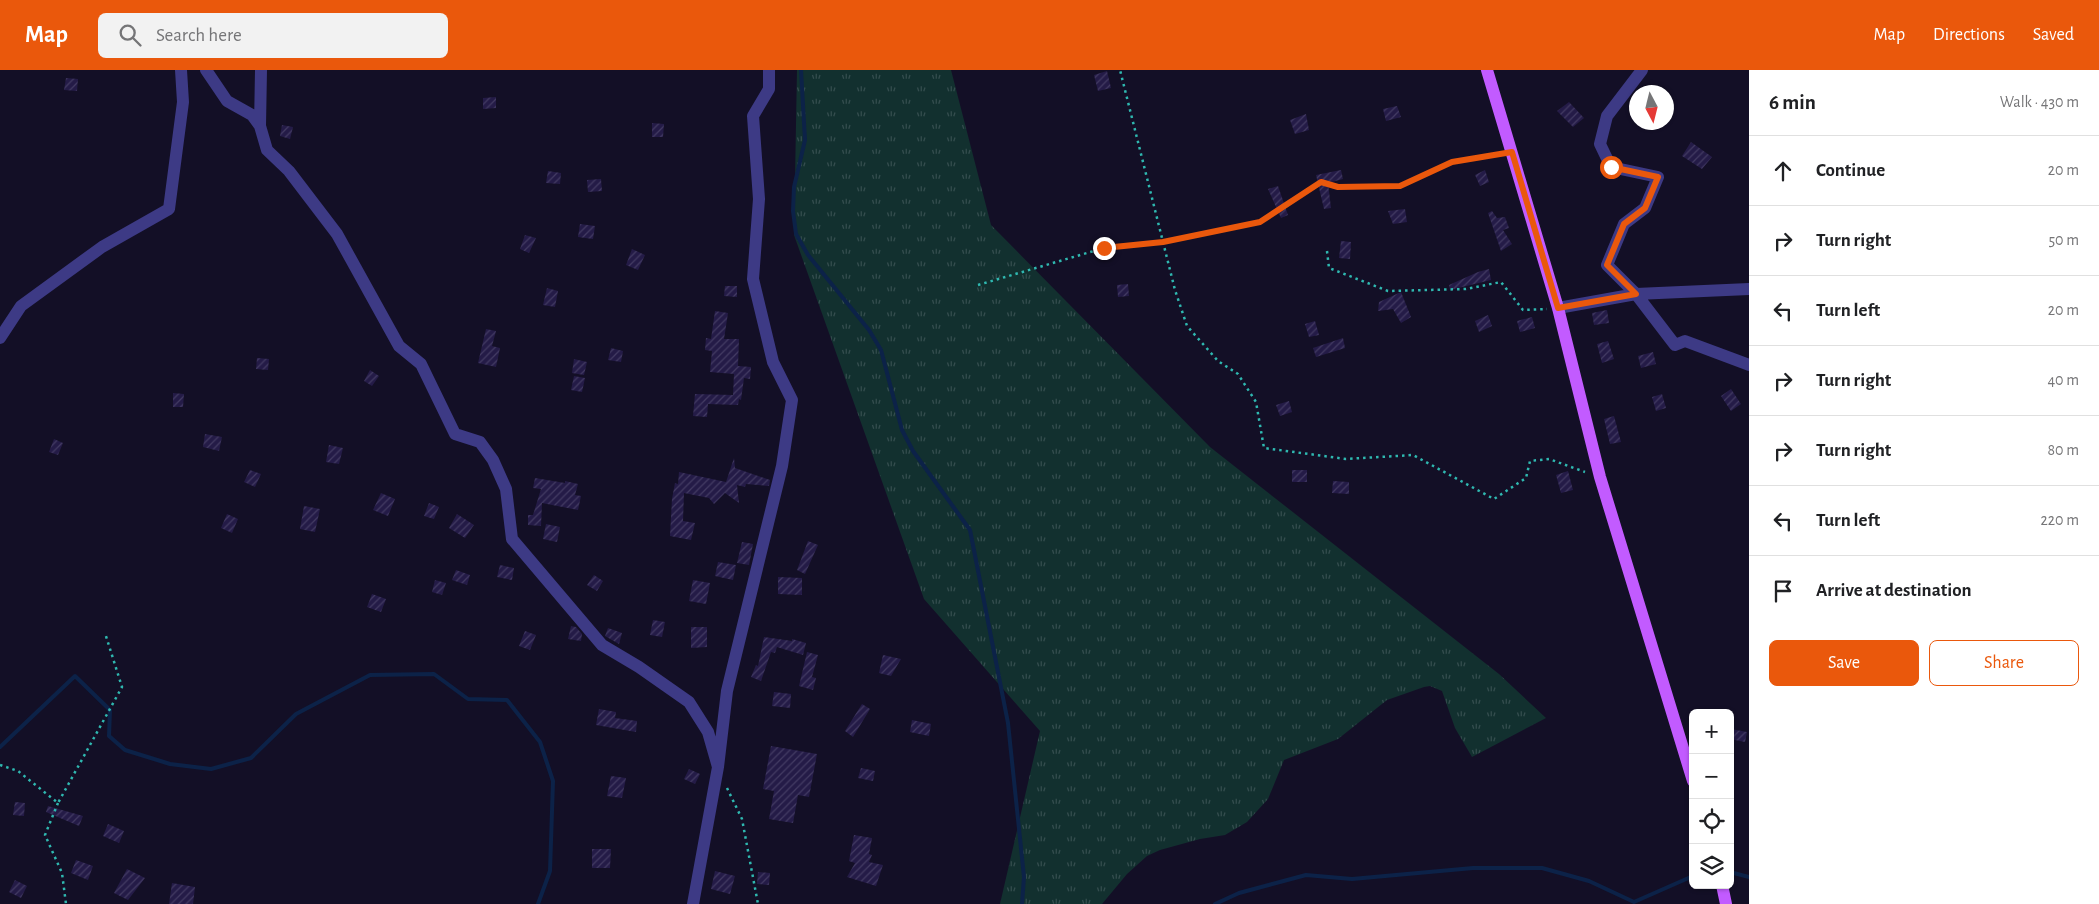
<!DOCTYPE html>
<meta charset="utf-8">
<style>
body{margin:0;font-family:"Alegreya Sans",sans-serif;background:#f2f2f2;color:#202124}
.controls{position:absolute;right:15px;bottom:15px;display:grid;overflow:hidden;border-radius:8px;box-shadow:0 1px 4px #0004}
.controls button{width:45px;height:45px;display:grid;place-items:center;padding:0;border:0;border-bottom:1px solid #e0e0e0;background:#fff;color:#202124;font:25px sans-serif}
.compass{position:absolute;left:1629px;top:15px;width:45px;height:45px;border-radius:50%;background:#fff;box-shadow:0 1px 4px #0004;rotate:173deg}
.stop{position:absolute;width:15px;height:15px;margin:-11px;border:4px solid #ea580c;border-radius:50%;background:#fff}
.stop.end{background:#ea580c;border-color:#fff;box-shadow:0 1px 5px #0008}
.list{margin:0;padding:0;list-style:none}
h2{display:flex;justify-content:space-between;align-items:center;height:65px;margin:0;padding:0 20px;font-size:21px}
h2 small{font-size:16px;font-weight:400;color:#757577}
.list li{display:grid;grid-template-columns:32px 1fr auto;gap:15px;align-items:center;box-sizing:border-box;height:70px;padding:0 20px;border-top:1px solid #e0e0e0}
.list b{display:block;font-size:19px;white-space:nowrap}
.list em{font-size:16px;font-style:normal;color:#757577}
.actions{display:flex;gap:10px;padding:15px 20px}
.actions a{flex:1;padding:11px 0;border:1px solid #ea580c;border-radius:8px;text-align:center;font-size:18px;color:#ea580c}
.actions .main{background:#ea580c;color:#fff}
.icon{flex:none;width:28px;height:28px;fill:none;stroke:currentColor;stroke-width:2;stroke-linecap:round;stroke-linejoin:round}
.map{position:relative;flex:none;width:1749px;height:834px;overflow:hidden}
header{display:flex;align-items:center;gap:30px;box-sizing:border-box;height:70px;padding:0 25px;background:#ea580c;color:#fff}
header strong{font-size:24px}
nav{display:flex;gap:28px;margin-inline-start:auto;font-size:18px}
.search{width:350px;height:45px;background:#f2f2f2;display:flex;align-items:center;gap:12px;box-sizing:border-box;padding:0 18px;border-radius:8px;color:#757577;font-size:19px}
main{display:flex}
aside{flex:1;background:#fff}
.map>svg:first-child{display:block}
.grass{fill:url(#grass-tufts)}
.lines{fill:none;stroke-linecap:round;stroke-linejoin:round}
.stream{stroke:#0c2248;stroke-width:4}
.building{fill:url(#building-hatch)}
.path{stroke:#2fb8b0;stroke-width:2.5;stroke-dasharray:2.5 4;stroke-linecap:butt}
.minor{stroke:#3d3a85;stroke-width:12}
.major{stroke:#c25bff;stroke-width:12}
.route{stroke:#ea580c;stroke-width:6}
</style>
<header>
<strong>Map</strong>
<div class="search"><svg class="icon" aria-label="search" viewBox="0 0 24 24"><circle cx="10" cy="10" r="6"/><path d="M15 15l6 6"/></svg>Search here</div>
<nav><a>Map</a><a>Directions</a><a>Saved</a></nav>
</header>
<main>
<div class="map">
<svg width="1749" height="834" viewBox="0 0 1749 834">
<defs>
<pattern id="grass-tufts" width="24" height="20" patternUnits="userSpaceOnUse" patternTransform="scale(1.25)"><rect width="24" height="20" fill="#12302f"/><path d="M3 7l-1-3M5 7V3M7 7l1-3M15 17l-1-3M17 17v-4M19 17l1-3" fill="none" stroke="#344d4e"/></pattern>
<pattern id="building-hatch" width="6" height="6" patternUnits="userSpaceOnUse" patternTransform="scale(1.25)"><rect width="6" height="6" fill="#241b47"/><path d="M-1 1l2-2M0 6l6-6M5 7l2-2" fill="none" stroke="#433b63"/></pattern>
</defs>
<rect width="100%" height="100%" fill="#130f26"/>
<path class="grass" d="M797 0H951L991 155 1210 377 1499 604 1546 648 1472 687 1455 658 1442 621 1430 616 1424 617 1387 630 1338 669 1284 690 1268 729 1247 752 1225 765 1200 769 1160 780 1147 786 1127 804 1102 834H1000L1040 661 924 529 794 165Z"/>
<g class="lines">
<path class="stream" d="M801 0 805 70 794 117 793 141 796 164 808 185 869 260 881 280 902 360 913 381 970 460 1008 653 1024 807 1022 834
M0 677 75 606 110 640 109 666 125 680 170 694 211 699 251 688 296 644 370 605 434 604 468 629 507 630 540 672 553 711 550 801 538 834
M1730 802 1749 807
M1215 834 1239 823 1306 805 1352 809 1473 798H1542L1589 811 1634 832 1693 806"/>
</g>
<path class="building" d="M1107 1 1111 18 1098 21 1094 5Z
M66 8 78 9 77 21 64 20Z
M496 27V38L483 39V28Z
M1569 32 1584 48 1573 57 1557 41Z
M1397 36 1401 47 1386 51 1383 39Z
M1306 44 1309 60 1295 64 1290 50Z
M652 53 664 54 663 67H652Z
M282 55 293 57 290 69 280 66Z
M1691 72 1712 87 1702 99 1682 86Z
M1341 100 1343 109 1328 113 1331 138 1324 139 1316 105Z
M1485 100 1489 112 1480 116 1475 105Z
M548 101 561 103 560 114 546 113Z
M601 109 602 121 588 122 587 110Z
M1278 116 1288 145 1281 148 1268 119Z
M1405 139 1407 152 1393 154 1388 141Z
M1492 141 1497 148 1505 147 1509 158 1503 160 1512 174 1501 181 1488 143Z
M580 154 595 156 593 169 578 167Z
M525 165 536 168 529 183 520 179Z
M1341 171 1351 172 1350 189 1339 188Z
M632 179 645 185 638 200 626 195Z
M1489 199 1491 210 1450 220 1449 215 1478 202Z
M1128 214 1129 226 1118 227 1117 215Z
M725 216H737V227L724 226Z
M547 218 558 221 555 237 543 235Z
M1401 222 1411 247 1401 253 1393 239 1378 241 1379 232Z
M1607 240 1609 253 1594 255 1592 243Z
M715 241 728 243 724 269H739L738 296 751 297 750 309 744 308 741 330 739 329 738 335 708 334 707 347 693 346 695 324 733 325 734 304 710 302 712 281 705 280 706 268 711 269Z
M1488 245 1492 256 1479 262 1475 251Z
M1532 247 1535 258 1520 262 1517 251Z
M1315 251 1319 265 1309 267 1305 254Z
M486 259 496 261 492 276 500 278 496 297 478 293Z
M1343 268 1345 278 1316 287 1313 278Z
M1608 271 1614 289 1602 293 1597 274Z
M611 278 623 281 621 292 608 290Z
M1653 282 1656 294 1641 298 1638 286Z
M257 288 269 289 268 300 256 299Z
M574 289 587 292 584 305 572 303Z
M370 300 379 306 372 316 364 311Z
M574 306 585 308 582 322 571 320Z
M1731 319 1741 334 1731 341 1721 326Z
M173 323 184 324 183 337H173Z
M1662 324 1666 338 1656 341 1652 327Z
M1289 331 1292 342 1280 346 1276 335Z
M1614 346 1621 372 1610 374 1604 349Z
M205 364 222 367 219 381 203 377Z
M54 369 63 373 58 385 49 382Z
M329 375 343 378 339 394 326 392Z
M734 388 735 398 770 410 769 416 746 414 745 417 737 415 739 433 725 423 714 434 709 428 684 423 683 451 695 453 691 470 670 466 672 429 675 413 678 414 679 402 726 412Z
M250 400 261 404 255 417 244 412Z
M1292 400H1307V412H1292Z
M1568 401 1573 420 1561 423 1556 405Z
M535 408 565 413V411L578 414 575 425 581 426 578 440 542 433 541 456 528 455V445H533L541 419 533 418Z
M1333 411 1349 412V424L1332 423Z
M381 423 395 429 388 446 373 440Z
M429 433 439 437 434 449 424 446Z
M304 436 320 439 315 462 300 459Z
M227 444 238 449 232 463 221 458Z
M457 444 474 455 465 468 449 458Z
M546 454 560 457 557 472 543 469Z
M808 471 818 475 805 504 797 500Z
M742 472 753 474 749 495 737 493Z
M718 492 736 495 733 510 715 506Z
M500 495 514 498 512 510 497 507Z
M456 500 470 505 467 515 452 510Z
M594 505 603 511 597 521 587 515Z
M778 507 802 508V525L778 524Z
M435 510 446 513 442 525 432 522Z
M693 510 710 513 706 534 689 531Z
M372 524 386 529 381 542 367 537Z
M653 550 665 552 662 567 650 565Z
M571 556 576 557 582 564 581 571 568 569Z
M691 557H707V577L691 578Z
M608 558 622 563 619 574 605 566Z
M525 561 536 565 530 580 519 576Z
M764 567 792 571V569L806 573 803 585 777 577 775 583 771 582 761 611 751 607 756 595 758 596Z
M807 582 818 585 812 607 816 608 813 620 799 616Z
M883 585 901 589 891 606 879 603Z
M774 622 791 624 790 638 772 636Z
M862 634 870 639 853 667 845 661Z
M599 639 616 642 615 648 637 651 636 662 596 655Z
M912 650 931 654 929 666 910 662Z
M1731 659 1747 662 1745 672 1730 669Z
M771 676 817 684 809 727 798 725 793 753 769 749 774 721 763 719Z
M861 698 875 701 873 711 858 708Z
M689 699 700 704 695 714 684 709Z
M611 706 626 708 622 728 607 726Z
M15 732 25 733 24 746 13 745Z
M48 736 83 746 79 756 46 742Z
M108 754 124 761 119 773 103 766Z
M854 765 872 768 869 784 872 785 869 792 883 795 876 816 847 807 855 793 849 791Z
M592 779H611L610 798H592Z
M76 790 93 796 88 810 71 803Z
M127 799 145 808 128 830 114 823Z
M715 801 735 806 730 824 711 819Z
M758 802 770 803 769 815 757 814Z
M15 810 27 816 21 828 9 822Z
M172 813 195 817 193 834H169Z"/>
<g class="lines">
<path class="path" d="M1500 84 1452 92 1400 116 1338 117 1321 112 1260 152 1163 172 1175 220 1187 256 1218 291 1238 304 1256 332 1264 378 1346 389 1413 385 1494 429 1526 408 1530 391 1549 389 1585 402
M1327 181 1329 198 1388 221 1466 219 1501 212 1523 240 1547 239
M978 215 1104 178 1163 172 1120 0
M0 695 18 701 58 733 122 617 105 563
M727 718 742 749 758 834
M58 733 45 765 62 803 66 834"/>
<path class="minor" d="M206 0 227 31 252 45 260 56 267 80 289 101 337 164 399 276 421 294 455 364 480 372 493 390 506 419 512 469 602 575 639 597 689 632 708 662 718 697
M1642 0 1607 46 1600 74 1611 97 1658 107 1645 138 1624 154 1607 195 1636 224 1675 275 1685 271 1749 295
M260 56 261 0
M1558 238 1636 224 1749 219
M0 268 21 236 102 177 169 139 183 32 181 0
M693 834 718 697 727 621 782 396 792 330 773 292 753 209 759 129 753 46 769 19V0"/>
<path class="major" d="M1487 0 1558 238 1600 407 1693 711
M1722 815 1726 834"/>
</g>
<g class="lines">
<path class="route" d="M1104 178 1163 172 1260 152 1321 112 1338 117 1400 116 1452 92 1512 82 1558 238 1636 224 1607 195 1624 154 1645 138 1658 107 1611 97"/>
</g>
</svg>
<div class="controls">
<button>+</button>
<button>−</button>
<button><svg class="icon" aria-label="locate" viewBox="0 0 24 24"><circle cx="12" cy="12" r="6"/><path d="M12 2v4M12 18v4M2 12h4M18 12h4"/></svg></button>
<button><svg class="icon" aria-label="layers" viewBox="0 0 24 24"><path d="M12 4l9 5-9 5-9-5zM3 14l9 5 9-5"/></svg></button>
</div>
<svg class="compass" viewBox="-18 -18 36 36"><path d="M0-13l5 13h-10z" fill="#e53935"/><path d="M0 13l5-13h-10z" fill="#757577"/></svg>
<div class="stop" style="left:1611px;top:97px"></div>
<div class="stop end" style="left:1104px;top:178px"></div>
</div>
<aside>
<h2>6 min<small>Walk · 430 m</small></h2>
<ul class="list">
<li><svg class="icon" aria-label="ahead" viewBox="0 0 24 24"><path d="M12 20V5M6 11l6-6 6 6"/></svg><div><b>Continue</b></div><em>20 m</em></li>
<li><svg class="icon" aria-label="right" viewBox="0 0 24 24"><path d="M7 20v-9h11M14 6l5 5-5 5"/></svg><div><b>Turn right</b></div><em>50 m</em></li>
<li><svg class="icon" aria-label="left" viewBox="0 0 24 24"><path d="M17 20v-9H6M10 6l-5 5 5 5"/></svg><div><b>Turn left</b></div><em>20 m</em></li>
<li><svg class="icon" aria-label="right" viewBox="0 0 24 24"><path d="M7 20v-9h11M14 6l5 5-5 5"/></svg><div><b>Turn right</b></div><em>40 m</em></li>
<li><svg class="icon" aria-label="right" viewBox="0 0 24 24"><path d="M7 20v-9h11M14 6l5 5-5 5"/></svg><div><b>Turn right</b></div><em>80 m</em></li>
<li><svg class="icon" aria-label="left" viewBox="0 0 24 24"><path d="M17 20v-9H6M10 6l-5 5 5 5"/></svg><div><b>Turn left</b></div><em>220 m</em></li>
<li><svg class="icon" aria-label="arrive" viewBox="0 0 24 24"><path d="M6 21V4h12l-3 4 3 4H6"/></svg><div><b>Arrive at destination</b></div></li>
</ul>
<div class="actions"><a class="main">Save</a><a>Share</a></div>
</aside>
</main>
